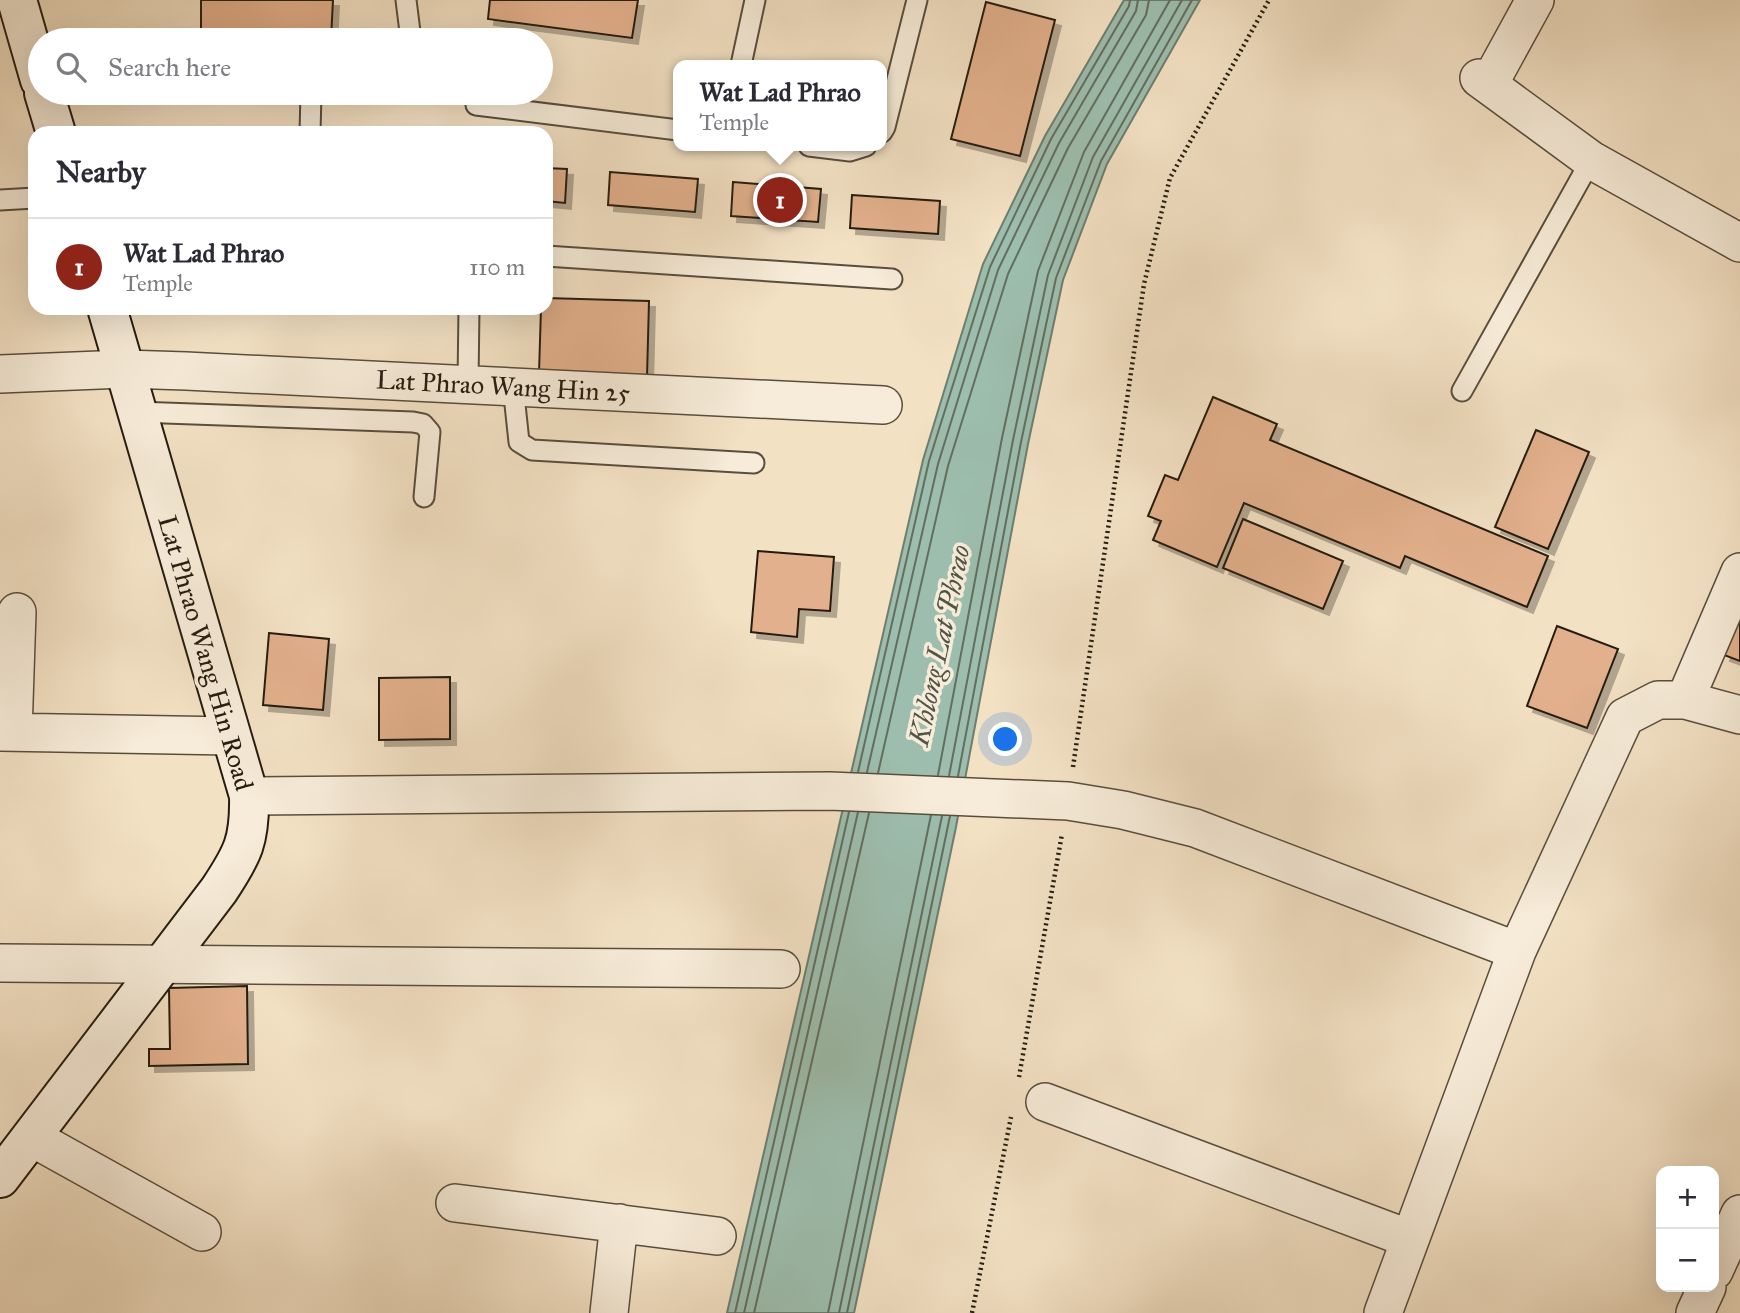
<!DOCTYPE html>
<meta charset="utf-8">
<style>
body{margin:0;font-family:"IM FELL Great Primer",serif;background:#f7f7f7;color:#2b2b33}
.controls{position:absolute;right:21px;bottom:21px;display:grid;overflow:hidden;border-radius:14px;box-shadow:0 7px 28px #0002}
.controls button{width:63px;height:63px;display:grid;place-items:center;padding:0;border:0;border-bottom:2px solid #e1e1e2;background:#fff;color:#2b2b33;font:35px sans-serif}
.you{position:absolute;left:1006px;top:740px;width:24px;height:24px;margin:-18px;border:5px solid #fff;border-radius:50%;background:#1a73e8;box-shadow:0 0 0 10px #1a73e833}
.badge{display:grid;place-items:center;width:46px;height:46px;border-radius:50%;background:#8f2418;color:#fff;font-size:23px;font-weight:700}
.pin{position:absolute;translate:-50% -50%;border:4px solid #fff;box-shadow:0 2px 7px #0006}
.popup{position:absolute;left:673px;top:60px;width:214px;height:91px;box-sizing:border-box;display:grid;place-content:center;border-radius:14px;background:#fff;filter:drop-shadow(0 2px 5px #0005);font-size:23px;white-space:nowrap;color:#7c7c81}
.popup b{font-size:26px;color:#2b2b33}
.popup::after{content:'';position:absolute;left:50%;top:100%;margin-left:-14px;border:14px solid transparent;border-top-color:#fff}
.list{margin:0;padding:0;list-style:none}
h2{display:flex;justify-content:space-between;align-items:center;height:91px;margin:0;padding:0 28px;font-size:30px}
h2 small{font-size:23px;font-weight:400;color:#7c7c81}
.list li{display:grid;grid-template-columns:46px 1fr auto;gap:21px;align-items:center;box-sizing:border-box;height:98px;padding:0 28px;border-top:2px solid #e1e1e2}
.list b{display:block;font-size:26px;white-space:nowrap}
.list p{margin:0;font-size:23px;white-space:nowrap;color:#7c7c81}
.list em{font-size:23px;font-style:normal;color:#7c7c81}
.icon{flex:none;width:38px;height:38px;fill:none;stroke:currentColor;stroke-width:2;stroke-linecap:round;stroke-linejoin:round}
.map{position:relative;flex:none;width:1740px;height:1313px;overflow:hidden}
.search{position:absolute;background:#fff;box-shadow:0 7px 28px #0002;left:28px;top:28px;width:525px;height:77px;display:flex;align-items:center;gap:18px;box-sizing:border-box;padding:0 24px;border-radius:38px;color:#7c7c81;font-size:26px}
.panel{position:absolute;background:#fff;box-shadow:0 7px 28px #0002;left:28px;top:126px;width:525px;height:189px;border-radius:21px}
.map>svg:first-child{display:block}
.water{fill:#9dbeae;stroke:#6d7e6f;stroke-width:2}
.lines{fill:none;stroke-linecap:round;stroke-linejoin:round}
.shore{stroke:#626e5f;stroke-width:2}
.building{fill:#e2b08c;stroke:#261d10;stroke-width:2;filter:url(#shadow)}
.lane-casing{stroke:#594e3d;stroke-width:23}
.street-casing{stroke:#594e3d;stroke-width:40}
.secondary-casing{stroke:#261d10;stroke-width:42}
.path{stroke:#261d10;stroke-width:4.5;stroke-dasharray:2 3.5;stroke-linecap:butt}
.lane{stroke:#f7ecd9;stroke-width:19}
.street{stroke:#f7ecd9;stroke-width:37}
.secondary{stroke:#f7ecd9;stroke-width:38}
.labels{text-anchor:middle;stroke-width:7;stroke-linejoin:round;paint-order:stroke}
.street-label{font-size:26px;fill:#261d10;stroke:#f7ecd9}
.water-label{font-size:28px;font-style:italic;fill:#505547;stroke:#f7ecd9}
</style>
<div class="map">
<svg width="1740" height="1313" viewBox="0 0 1740 1313">
<defs>
<filter id="shadow"><feDropShadow dx="6" dy="6" stdDeviation="0" flood-color="#0004"/></filter>
</defs>
<rect width="100%" height="100%" fill="#f3e1c4"/>
<filter id="stains"><feTurbulence type="fractalNoise" baseFrequency=".00286" numOctaves="4"/><feColorMatrix values="0 0 0 0 .2 0 0 0 0 .09 0 0 0 0 .02 0 0 0 .5 -.17"/></filter>
<radialGradient id="worn" r=".72"><stop offset=".6" stop-color="#630" stop-opacity="0"/><stop offset="1" stop-color="#630" stop-opacity=".3"/></radialGradient>
<path class="water" d="M1124 0H1200L1107 164 1063 280 1028 444 956 827 854 1313H727L923 460 983 264 1045 136Z"/>
<g class="lines">
<path class="shore" d="M858 772 929 461 990 267 1051 139 1129 6 1130 0
M867 772 938 464 998 270 1059 143 1136 11 1138 0
M878 773 948 466 1008 274 1068 148 1146 15 1149 0
M938 775 1002 438 1038 271 1084 152 1170 0
M949 776 1013 440 1048 275 1093 157 1182 0
M958 776 1021 442 1056 278 1101 161 1192 0
M735 1313 849 812
M744 1313 858 812
M754 1313 869 813
M828 1313 931 815
M839 1313 942 816
M847 1313 950 816"/>
</g>
<path class="building" d="M201 0H333L331 38 201 33Z
M490 0H638L632 38 488 19Z
M986 2 1055 20 1020 156 951 139Z
M546 168 567 169 565 203 546 201Z
M610 172 698 179 695 212 608 205Z
M733 182 821 189 818 222 731 216Z
M852 195 940 201 938 234 850 228Z
M546 298 649 301 647 377 539 373 541 308H546Z
M1213 397 1277 424 1270 440 1548 556 1527 607 1405 556 1400 568 1244 503 1217 567 1153 540 1161 521 1148 516 1165 475 1178 480Z
M1536 430 1589 452 1548 549 1495 527Z
M1243 519 1343 561 1323 609 1223 568Z
M758 551 834 557 830 611 799 609 797 637 751 632Z
M1740 613V661L1724 655Z
M1557 626 1618 649 1587 728 1527 706Z
M269 633 329 639 323 710 263 705Z
M450 677V739L379 740V678Z
M247 986 248 1064 149 1066V1049H170L169 988Z"/>
<g class="lines">
<defs>
<path id="lane" d="M406 0 411 40
M741 65 755 0
M476 105 678 130
M882 132 885 127 917 0
M310 133 311 93
M809 146 850 151 866 146
M0 200 35 198
M546 256 892 279
M468 383 469 308
M513 386 519 442 532 450 754 463
M1462 391 1591 160
M137 412 413 422 423 424 430 432 424 497"/>
<path id="street" d="M1479 78 1591 160 1740 243
M1489 84 1535 0
M0 374 124 369 186 371 883 405
M1685 700 1740 572
M0 732 231 736
M13 732 17 612
M249 796 830 791 1068 801 1123 810 1195 828 1517 951
M0 963 781 969
M1045 1102 1410 1239
M31 1137 202 1232
M455 1203 717 1236
M1714 1271 1740 1214
M609 1313 619 1223
M1383 1313 1517 951 1625 717 1658 700H1685L1740 715
M1695 1313 1707 1287"/>
<path id="secondary" d="M17 0 40 80
M44 93 56 133
M0 1178 219 890C243 854 250 840 249 796L107 308"/>
</defs>
<use href="#lane" class="lane-casing"/>
<use href="#street" class="street-casing"/>
<use href="#secondary" class="secondary-casing"/>
<path class="path" d="M1073 767 1144 284 1170 178 1269 0
M1019 1077 1062 834
M972 1313 1011 1117"/>
<use href="#lane" class="lane"/>
<use href="#street" class="street"/>
<use href="#secondary" class="secondary"/>
</g>
<g class="labels">
<g class="street-label">
<text transform="translate(503 386) rotate(3)" y="9">Lat Phrao Wang Hin 25</text>
<text transform="translate(206 653) rotate(74)" y="9">Lat Phrao Wang Hin Road</text>
</g>
<g class="water-label">
<text transform="translate(939 645) rotate(-78)" y="10">Khlong Lat Phrao</text>
</g>
</g>
<rect width="100%" height="100%" filter="url(#stains)"/>
<rect width="100%" height="100%" fill="url(#worn)"/>
</svg>
<div class="controls">
<button>+</button>
<button>−</button>
</div>
<div class="you"></div>
<div class="pin badge" style="left:780px;top:200px">1</div>
<div class="popup"><b>Wat Lad Phrao</b>Temple</div>
<div class="search"><svg class="icon" aria-label="search" viewBox="0 0 24 24"><circle cx="10" cy="10" r="6"/><path d="M15 15l6 6"/></svg>Search here</div>
<section class="panel">
<h2>Nearby<small></small></h2>
<ul class="list">
<li><span class="badge">1</span><div><b>Wat Lad Phrao</b><p>Temple</p></div><em>110 m</em></li>
</ul>
</section>
</div>
